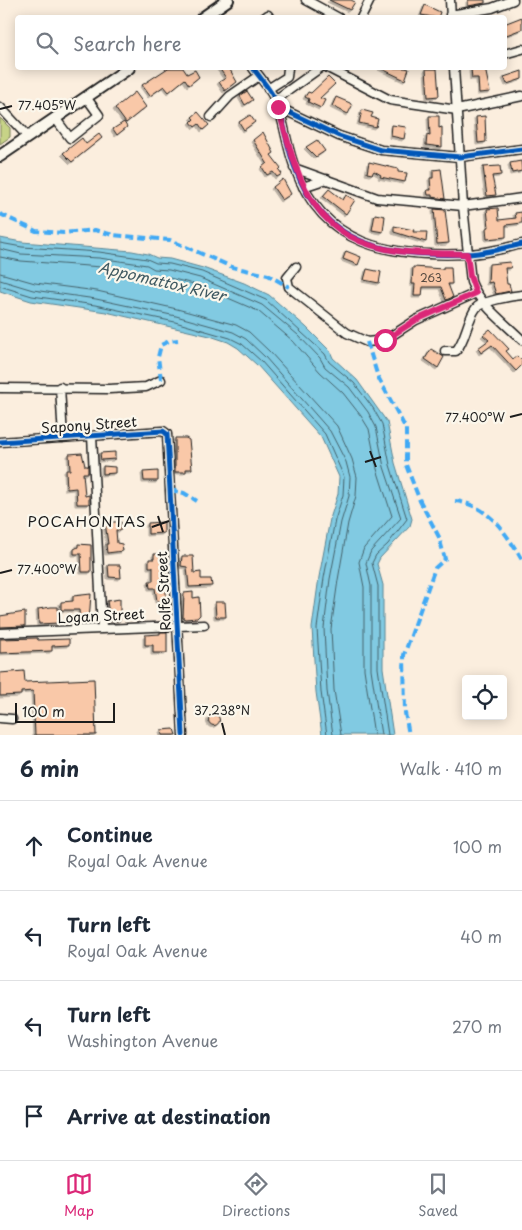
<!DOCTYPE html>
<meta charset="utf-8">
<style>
body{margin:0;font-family:"Playpen Sans",sans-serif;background:#f2f2f3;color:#1f2937}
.controls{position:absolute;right:15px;bottom:15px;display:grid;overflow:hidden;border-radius:5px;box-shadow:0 2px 12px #0003}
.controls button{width:45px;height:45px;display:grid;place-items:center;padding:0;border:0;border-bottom:1px solid #e0e1e3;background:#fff;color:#1f2937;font:25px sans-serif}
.scale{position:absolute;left:15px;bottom:12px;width:100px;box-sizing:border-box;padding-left:5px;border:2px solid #1c1c1c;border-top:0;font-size:14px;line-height:18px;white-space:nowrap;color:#1c1c1c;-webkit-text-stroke:4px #fbf7ec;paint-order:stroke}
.stop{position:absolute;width:15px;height:15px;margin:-11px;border:4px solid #db2777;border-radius:50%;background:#fff}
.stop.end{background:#db2777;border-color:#fff;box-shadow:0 1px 5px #0008}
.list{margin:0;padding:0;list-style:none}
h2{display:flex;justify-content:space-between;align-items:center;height:65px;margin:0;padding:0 20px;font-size:21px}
h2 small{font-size:16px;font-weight:400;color:#747a83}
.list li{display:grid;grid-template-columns:32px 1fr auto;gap:15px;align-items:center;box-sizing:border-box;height:90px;padding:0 20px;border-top:1px solid #e0e1e3}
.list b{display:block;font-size:19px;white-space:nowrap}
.list p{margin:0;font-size:16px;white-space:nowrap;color:#747a83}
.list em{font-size:16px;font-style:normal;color:#747a83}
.icon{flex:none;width:28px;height:28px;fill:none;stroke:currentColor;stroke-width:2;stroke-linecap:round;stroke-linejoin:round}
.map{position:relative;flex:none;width:522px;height:735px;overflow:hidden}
.search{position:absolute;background:#fff;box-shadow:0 2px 12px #0003;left:15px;right:15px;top:15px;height:55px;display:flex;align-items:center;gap:12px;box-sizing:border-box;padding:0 18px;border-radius:5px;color:#747a83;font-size:19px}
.sheet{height:425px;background:#fff}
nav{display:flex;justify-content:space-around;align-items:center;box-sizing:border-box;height:70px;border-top:1px solid #e0e1e3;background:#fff;font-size:14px;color:#747a83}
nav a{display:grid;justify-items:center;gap:2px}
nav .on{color:#db2777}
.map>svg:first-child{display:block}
.green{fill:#c7d387;stroke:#727852}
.water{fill:#81cae2;stroke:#598493}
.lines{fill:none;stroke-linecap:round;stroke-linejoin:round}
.shore{stroke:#44626b;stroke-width:1}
.building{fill:#f9c8a8;stroke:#1c1c1c;filter:url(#shadow)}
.minor-casing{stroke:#1c1c1c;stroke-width:11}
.major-casing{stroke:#1c1c1c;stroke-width:14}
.minor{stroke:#fbf7ec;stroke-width:8}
.major{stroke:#fbf7ec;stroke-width:10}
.quiet{stroke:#3fa9f5;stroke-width:4;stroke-dasharray:8 4;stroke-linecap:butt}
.cycleway-casing{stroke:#fbf7ec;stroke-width:8}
.cycleway{stroke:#0057b8;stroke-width:5}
.route{stroke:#db2777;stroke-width:6}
.ticks{fill:none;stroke:#1c1c1c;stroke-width:2}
.labels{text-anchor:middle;stroke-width:4.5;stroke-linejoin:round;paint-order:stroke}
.number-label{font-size:11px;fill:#53473f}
.street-label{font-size:14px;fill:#1c1c1c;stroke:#fbf7ec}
.water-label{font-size:15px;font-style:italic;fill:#3f5961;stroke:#fbf7ec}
.neighbourhood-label{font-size:15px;letter-spacing:1px;fill:#1c1c1c;stroke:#fbf7ec}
.ticks-label{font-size:12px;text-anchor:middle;fill:#1c1c1c;stroke:#fbf7ec;stroke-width:4.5;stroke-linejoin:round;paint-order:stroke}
</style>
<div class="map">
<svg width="522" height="735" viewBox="0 0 522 735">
<defs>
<filter id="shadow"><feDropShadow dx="-2" dy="2" stdDeviation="0" flood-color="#0004"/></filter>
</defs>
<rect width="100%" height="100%" fill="#fbeede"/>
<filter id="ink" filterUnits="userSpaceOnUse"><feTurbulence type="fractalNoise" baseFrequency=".02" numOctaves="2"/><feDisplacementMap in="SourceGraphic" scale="10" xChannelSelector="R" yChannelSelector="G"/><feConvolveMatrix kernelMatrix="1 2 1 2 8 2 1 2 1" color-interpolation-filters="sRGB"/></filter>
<g filter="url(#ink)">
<path class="green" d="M0 118 10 128V137L0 144Z"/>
<path class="water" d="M0 238 22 242 132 251 148 254 157 258 170 259 203 268 244 283 269 295 306 327 330 351 333 358 357 380 387 422 395 463 412 519 410 526 380 558 377 564 383 585V668L393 735H322L316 692 312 628 319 577 330 519 338 494 339 477 321 437 257 365 238 348 228 342 210 336 106 312 31 301 0 291Z"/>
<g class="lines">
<path class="shore" d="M0 243 22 247 99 252 147 259 156 263 170 264 202 272 266 300 325 354 329 362 354 383 373 408 382 424 390 465 407 519 388 544 376 555 372 563 378 586V668L388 735
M0 249 21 254 99 258 147 265 154 269 169 270 200 278 262 305 298 335 320 358 325 367 349 387 368 412 376 427 384 467 401 518 371 551 366 563 371 586V669L381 735
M0 257 21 261 128 269 153 277 169 278 198 285 258 311 293 341 320 372 343 393 361 416 369 429 377 469 392 516 364 548 359 562 364 587V669L374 735
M0 273 35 283 97 291 177 309 236 325 249 332 270 352 337 426 352 459 357 477 356 496 348 523 338 580 331 629 334 690 341 735
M0 280 33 290 96 299 176 316 233 332 246 339 265 357 330 431 346 462 350 477 349 496 341 522 330 579 324 628 327 691 333 735
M0 286 32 296 95 305 175 322 230 338 242 344 261 361 325 434 344 477 343 495 335 520 324 578 317 628 321 692 327 735"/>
</g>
<path class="building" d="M329 0H351L355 2 350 10Z
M468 0H485V3L468 6Z
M425 5 440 12 438 18 421 15Z
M522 17V29L504 36V24Z
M168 68H183L187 74 195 70 199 77 189 85 185 79 169 92 164 86 150 96 142 85Z
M219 68H229L237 82 225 91 219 82 226 78Z
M380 68H405L409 69 405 80Z
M485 68 490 92 479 93 478 78H472L471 69Z
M426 69H437L439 96 428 97Z
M522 71V79L507 84 504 77Z
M328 77 335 84 320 98 325 100 321 108 308 102 309 99 305 97 308 92 311 93Z
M247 91 253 100 245 105 240 96Z
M135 92 146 107 126 123 115 108Z
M336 97 350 103 352 106 348 114 332 106Z
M362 110 373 113 371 117 378 119 376 127 359 123Z
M198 112 209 125 203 130 199 124 195 127 191 122 194 119 192 117Z
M250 115 255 122 244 130 239 122Z
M429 116H439V128L442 127V147L426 145 427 135 430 136Z
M485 116 486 142 478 143 476 117Z
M124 122 127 127 117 135 113 129Z
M392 125 406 127 404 139 391 136Z
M263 132 274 153 271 155 281 168 279 170 282 174 277 177 273 172 267 175 262 167 267 163 253 140Z
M99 134 102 138 72 162 63 153 82 138 86 144Z
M317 140 325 151 316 157 306 147Z
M521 161 522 171 512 173 510 163Z
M369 162 398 169V172L407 173 405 182 380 177 381 175 374 171 372 174 367 173Z
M500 166 501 175 492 176 496 195 487 196 483 167Z
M441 169 445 199 432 197V195H428L427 190H431L430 178H433V170Z
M283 179 291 194 282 200 273 187Z
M329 189 343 200 346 195 355 200 346 214 323 196Z
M498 208 499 220 516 218 515 213 522 212V223L506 225V237L487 239 486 228 489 227 487 209Z
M434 209 445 210 449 243 437 244Z
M375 214 385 216 383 232 372 230Z
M394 226 414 230 413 232H427L426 242 394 232Z
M346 251 361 257 358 265 343 259Z
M510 262 511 268H505L507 284H509L511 291 496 294 492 282 488 283 489 264Z
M413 267 443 269V267H451L452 284H448L453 297 446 300 441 287H423L422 296H414L415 284H412Z
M367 269 381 272 379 283 364 280Z
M490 329 509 349 506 351 513 359 517 356 522 361V365L516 371 492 345 481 353 478 348 489 340 483 335Z
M431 349 444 357 438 368 425 359Z
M175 438H186L189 440 192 469H186V472H175Z
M115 452V459L101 460 100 453Z
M82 453 85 466H88V473H83L85 496 89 495V504H77L76 488 67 489 66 470H70L69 454Z
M103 466 115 467V473L103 474Z
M158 471V481H144L143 472Z
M105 522H121V530H116L117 543 122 544 123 551 107 553 106 544H108Z
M164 522V533L148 534V523Z
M78 544 91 545V572H82L81 554H74V549L78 547Z
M154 554H160L161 558 166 559V601H157L155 588H150L149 581H153V567H149V559H154Z
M182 556H193L194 573 201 572V579H211L212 586 189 587 187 567 181 566Z
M108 565H120L121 578 109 577Z
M193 592V598L199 597 200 615 197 618 185 619 183 618 184 593Z
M91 594 89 621 80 622 79 610H61V602L73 601V596Z
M120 599V621H110L107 601Z
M215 602H225L226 617H216Z
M51 607H58V623L39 624 38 609Z
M25 612V626L0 627V616Z
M160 632H167V653H153V645H145V635L160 634Z
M37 638 38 640 69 639V645L52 646V651L0 653V639Z
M24 671 25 682 94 679 96 735H35L33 691 21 692V695L0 696V673Z
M208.5 720a5.5 5.5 0 1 1 11 0a5.5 5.5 0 1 1-11 0Z
M174 729 176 735H162L161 730Z"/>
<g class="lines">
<defs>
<path id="minor" d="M306 0 339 18
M450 0 451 18
M450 15 492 8 513 0
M264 18 268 15 270 18
M361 18 370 0
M504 54 522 49
M253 68C261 79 273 92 278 106 285 126 287 148 295 168 324 247 390 257 466 254 484 254 504 248 522 244
M328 68 390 100 457 110 522 96
M454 68 463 206 471 282C480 305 505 323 522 340
M268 89 287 77 288 68
M275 100 320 68
M0 107 28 137
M278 107 339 136 381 150 460 157 522 149
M211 117 230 96 259 76
M55 118 70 138 99 115 86 97
M294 168 377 198 463 206 522 198
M303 187 327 179
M296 267 287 278 289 287 347 333 367 342 385 340 416 320 476 293
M445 351H456C466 339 467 320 476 308 482 301 512 296 522 295
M60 387 63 438
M0 388 109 389 146 387 161 380
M92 436 102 629
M0 442 163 431 167 434 183 735
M0 633 204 625
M0 718 12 719"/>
<path id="major" d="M202 18 228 0
M0 156 129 68"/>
</defs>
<use href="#minor" class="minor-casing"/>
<use href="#major" class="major-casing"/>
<use href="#minor" class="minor"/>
<use href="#major" class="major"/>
<path class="quiet" d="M0 214 36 231 64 233 95 230 113 235 170 240 232 267 268 275 289 287
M367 342 378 377 406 429V465L420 501 439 537 445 559 435 568 404 655 405 713 409 735
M161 380 158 357 161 345 169 341 178 340
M170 490 184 493 197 501
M455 501C489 505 506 533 522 560"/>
<defs>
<path id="cycleway" d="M253 68C261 79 273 92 278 106 285 126 287 148 295 168 324 247 390 257 466 254 484 254 504 248 522 244
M278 107 339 136 381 150 460 157 522 149
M0 442 163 431 167 434 183 735"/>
</defs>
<use href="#cycleway" class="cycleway-casing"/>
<use href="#cycleway" class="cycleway"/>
</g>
</g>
<g class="lines" filter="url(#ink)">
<path class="route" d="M278 107C298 179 311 240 398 251 421 254 444 253 467 254L470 276 476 293 416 320 385 340"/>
</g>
<path class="ticks" d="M0 109 12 106M510 417 522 414M370 451 376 467M365 462 381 457M158 516 163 532M152 527 169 521M0 573 12 570M222 723 225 735"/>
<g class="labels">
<g class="number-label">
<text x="431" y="282">263</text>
</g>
<g class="street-label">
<text transform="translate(89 425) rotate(-4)" y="5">Sapony Street</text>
<text transform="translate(164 591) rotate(-93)" y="5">Rolfe Street</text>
<text transform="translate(101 616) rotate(-3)" y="5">Logan Street</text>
</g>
<g class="water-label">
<text transform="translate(162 282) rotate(13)" y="5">Appomattox River</text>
</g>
<g class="neighbourhood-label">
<text x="87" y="527">POCAHONTAS</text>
</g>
</g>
<g class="ticks-label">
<text x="47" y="110">77.405°W</text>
<text x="475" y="422">77.400°W</text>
<text x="47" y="574">77.400°W</text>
<text x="222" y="715">37.238°N</text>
</g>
</svg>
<div class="controls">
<button><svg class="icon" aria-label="locate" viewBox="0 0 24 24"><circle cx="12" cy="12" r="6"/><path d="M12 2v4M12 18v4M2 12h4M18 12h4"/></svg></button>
</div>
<div class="scale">100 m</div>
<div class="stop" style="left:385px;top:340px"></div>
<div class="stop end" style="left:278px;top:107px"></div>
<div class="search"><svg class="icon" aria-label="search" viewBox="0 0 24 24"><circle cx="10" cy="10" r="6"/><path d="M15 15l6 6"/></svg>Search here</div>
</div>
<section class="sheet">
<h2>6 min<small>Walk · 410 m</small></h2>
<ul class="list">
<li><svg class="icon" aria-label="ahead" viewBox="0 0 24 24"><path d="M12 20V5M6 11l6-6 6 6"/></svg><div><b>Continue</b><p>Royal Oak Avenue</p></div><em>100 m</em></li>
<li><svg class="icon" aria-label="left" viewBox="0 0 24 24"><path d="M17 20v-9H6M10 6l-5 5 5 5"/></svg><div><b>Turn left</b><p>Royal Oak Avenue</p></div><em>40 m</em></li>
<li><svg class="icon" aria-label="left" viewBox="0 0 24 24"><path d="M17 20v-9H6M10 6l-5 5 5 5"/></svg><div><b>Turn left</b><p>Washington Avenue</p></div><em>270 m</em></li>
<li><svg class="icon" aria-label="arrive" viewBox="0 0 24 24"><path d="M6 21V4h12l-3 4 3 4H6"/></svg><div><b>Arrive at destination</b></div></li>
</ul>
</section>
<nav>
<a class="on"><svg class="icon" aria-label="map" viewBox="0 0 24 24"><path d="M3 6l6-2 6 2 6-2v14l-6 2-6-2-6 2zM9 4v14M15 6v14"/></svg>Map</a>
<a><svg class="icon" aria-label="directions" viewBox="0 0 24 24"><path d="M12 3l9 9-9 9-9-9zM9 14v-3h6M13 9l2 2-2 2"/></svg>Directions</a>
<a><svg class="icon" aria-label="saved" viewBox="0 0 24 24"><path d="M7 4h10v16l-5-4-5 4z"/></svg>Saved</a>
</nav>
